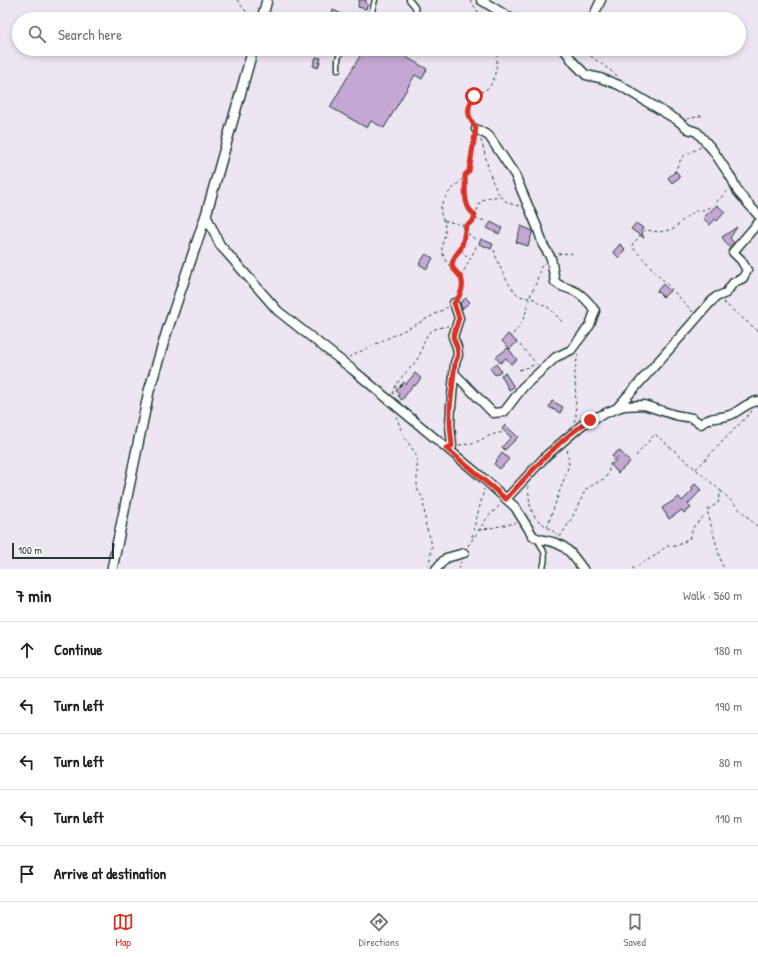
<!DOCTYPE html>
<meta charset="utf-8">
<style>
body{margin:0;font-family:"Patrick Hand",sans-serif;background:#f2f2f2;color:#202124}
.scale{position:absolute;left:12px;bottom:10px;width:102px;box-sizing:border-box;padding-left:4px;border:2px solid #1f3d34;border-top:0;font-size:11px;line-height:14px;white-space:nowrap;color:#1f3d34;-webkit-text-stroke:3px #fff;paint-order:stroke}
.stop{position:absolute;width:12px;height:12px;margin:-9px;border:3px solid #d93025;border-radius:50%;background:#fff}
.stop.end{background:#d93025;border-color:#fff;box-shadow:0 1px 4px #0008}
.list{margin:0;padding:0;list-style:none}
h2{display:flex;justify-content:space-between;align-items:center;height:52px;margin:0;padding:0 16px;font-size:17px}
h2 small{font-size:13px;font-weight:400;color:#757577}
.list li{display:grid;grid-template-columns:26px 1fr auto;gap:12px;align-items:center;box-sizing:border-box;height:56px;padding:0 16px;border-top:1px solid #e0e0e0}
.list b{display:block;font-size:15px;white-space:nowrap}
.list em{font-size:13px;font-style:normal;color:#757577}
.icon{flex:none;width:22px;height:22px;fill:none;stroke:currentColor;stroke-width:2;stroke-linecap:round;stroke-linejoin:round}
.map{position:relative;flex:none;width:758px;height:569px;overflow:hidden}
.search{position:absolute;background:#fff;box-shadow:0 2px 6px #0003;left:12px;right:12px;top:12px;height:44px;display:flex;align-items:center;gap:10px;box-sizing:border-box;padding:0 14px;border-radius:22px;color:#757577;font-size:15px}
.sheet{height:332px;background:#fff}
nav{display:flex;justify-content:space-around;align-items:center;box-sizing:border-box;height:56px;border-top:1px solid #e0e0e0;background:#fff;font-size:11px;color:#757577}
nav a{display:grid;justify-items:center;gap:2px}
nav .on{color:#d93025}
.map>svg:first-child{display:block}
.building{fill:#c4a7d3;stroke:#1f3d34}
.lines{fill:none;stroke-linecap:round;stroke-linejoin:round}
.service-casing{stroke:#1f3d34;stroke-width:7}
.minor-casing{stroke:#1f3d34;stroke-width:11}
.tertiary-casing{stroke:#1f3d34;stroke-width:12}
.path{stroke:#1f3d34;stroke-width:1;stroke-dasharray:3 3;stroke-linecap:butt}
.service{stroke:#fff;stroke-width:4}
.minor{stroke:#fff;stroke-width:8}
.tertiary{stroke:#fff;stroke-width:9}
.route{stroke:#d93025;stroke-width:5}
</style>
<div class="map">
<svg width="758" height="569" viewBox="0 0 758 569">
<rect width="100%" height="100%" fill="#ede5f2"/>
<filter id="ink" filterUnits="userSpaceOnUse"><feTurbulence type="fractalNoise" baseFrequency=".025" numOctaves="2"/><feDisplacementMap in="SourceGraphic" scale="8" xChannelSelector="R" yChannelSelector="G"/><feConvolveMatrix kernelMatrix="1 2 1 2 8 2 1 2 1" color-interpolation-filters="sRGB"/></filter>
<g filter="url(#ink)">
<path class="building" d="M359 0H366V3L368 4 366 9 358 7Z
M333 10 344 15 342 19H329Z
M364 49H392L427 69 422 79 415 75 384 128 371 121 367 128 330 107Z
M316 57 321 58 318 68 313 66Z
M676 171 680 177 672 183 668 178Z
M717 205 725 212 717 221 715 219 710 225 703 218Z
M491 222 502 228 499 234 487 228Z
M636 223 643 228 641 231 644 238 631 229Z
M521 226 533 231 528 246 516 242Z
M737 227 730 238 734 243 729 247 722 237Z
M481 239 493 244 491 249 479 244Z
M620 244 625 249 619 258 613 252Z
M426 254 433 258 427 269 419 264Z
M663 284 670 291 663 297 657 291Z
M466 298 470 302 462 309 460 303Z
M508 334 517 342 510 349 502 341Z
M508 348 517 360 511 364 506 358 500 363 496 357Z
M496 364 501 371 495 375 490 368Z
M415 373 421 378 415 386 413 385 402 400 398 396 399 394 396 390 404 382 406 384Z
M505 373 514 387 509 390 501 375Z
M552 401 563 407 560 413 549 407Z
M505 425 518 437 505 450 502 447 511 437 502 429Z
M619 450 630 462 618 473 611 465 616 460 612 456Z
M502 453 509 459 500 469 494 464Z
M695 484 701 490 688 504 691 508 684 513 682 510 669 519 662 508 679 497 682 501 693 490 691 488Z"/>
<g class="lines">
<defs>
<path id="service" d="M409 0C415 6 418 10 416 19
M368 19 371 15 375 0
M338 70V59L342 49
M537 539C544 550 547 555 543 568"/>
<path id="minor" d="M481 0 512 19
M592 19 601 0
M564 49 574 63 586 75 600 78 619 85 677 120 688 129 697 132 712 149 732 179 738 192 758 215
M206 215 220 245 278 311 353 370 484 479 515 507 533 536C540 541 550 540 558 544 569 548 576 560 583 569
M454 373 493 413 504 412 523 387 556 357 571 350 590 325 595 311C590 303 581 293 572 290 563 286 562 288 555 282L551 258 543 245 538 229 515 175 489 136 476 129
M616 409 689 327 709 304 716 297 726 293 733 283 743 278 747 270 741 260 733 252 758 223
M452 446 450 425 451 407 455 363 458 355 457 347 453 337 459 318 454 303
M506 499 547 455 582 425 590 420 615 409 624 406 644 405 675 415 692 418 701 424C710 416 719 419 730 415 740 411 747 402 758 401
M436 569 446 558 464 553"/>
<path id="tertiary" d="M262 19 267 0
M112 569 149 391 167 331 206 215 253 49"/>
</defs>
<use href="#service" class="service-casing"/>
<use href="#minor" class="minor-casing"/>
<use href="#tertiary" class="tertiary-casing"/>
<path class="path" d="M237 0 252 19
M470 0 483 19
M581 49 619 77
M687 119 704 115
M472 123C467 115 468 102 474 96 479 92 486 91 490 86 496 78 498 58 497 49
M481 140C487 158 490 191 507 202 510 204 515 205 519 206
M674 173 681 159 685 155 701 147
M465 175C466 189 462 206 475 215
M475 219 487 221
M444 221 455 223 466 226 469 235 475 239
M461 250 464 254 470 258
M494 250C497 262 509 290 520 296 525 298 530 298 535 299L538 303C551 306 555 315 564 324
M558 254 571 253 575 256
M454 270C451 258 460 253 463 243 464 237 465 232 466 226L473 221 480 202 486 198 501 196
M460 275 465 269 477 245
M459 297 463 281C457 272 448 267 444 257 438 244 447 238 445 227 444 220 439 213 441 206 442 203 445 198 447 195 452 188 467 176 469 170 473 159 472 147 474 136
M723 302 758 331
M693 312 634 249 632 245 645 230 659 232 674 229 685 218 695 211 704 210 712 206 729 190
M513 334C527 319 524 315 530 297 531 292 535 288 536 283 539 275 538 269 544 263
M520 345 536 363
M349 357 415 325 448 307
M519 370 537 364
M393 394C397 377 410 371 418 358 423 350 422 340 430 332 434 328 443 327 448 326
M396 416 403 435 415 453 417 458V484L418 491 423 498 426 527 430 537 432 546 429 565
M574 422 576 417 575 370 578 354
M459 445 472 444 491 435 504 432
M636 456 655 434 721 491 718 503 707 510 722 565 725 569
M696 469 752 411
M528 486C530 499 528 512 539 521 545 526 552 529 557 535
M721 491 758 527
M547 527 569 465 567 447
M479 530 516 523
M472 537C475 520 481 505 484 489
M560 537 572 518 586 489 605 478 608 474 611 461 618 457
M468 546 487 518 500 505
M459 569 461 562
M632 569 653 557 667 546H677L689 539 694 526 705 515"/>
<use href="#service" class="service"/>
<use href="#minor" class="minor"/>
<use href="#tertiary" class="tertiary"/>
</g>
</g>
<g class="lines" filter="url(#ink)">
<path class="route" d="M474 96C466 109 467 116 476 128L469 171 465 175C466 189 462 206 475 215L473 221 466 226C464 233 464 241 461 248 458 253 452 258 452 265 453 270 456 271 459 275 466 283 461 296 454 303L459 318 453 337 457 347 458 355 455 363 450 408V425L452 446 446 448 506 499C532 471 557 441 590 420"/>
</g>
</svg>
<div class="scale">100 m</div>
<div class="stop" style="left:474px;top:96px"></div>
<div class="stop end" style="left:590px;top:420px"></div>
<div class="search"><svg class="icon" aria-label="search" viewBox="0 0 24 24"><circle cx="10" cy="10" r="6"/><path d="M15 15l6 6"/></svg>Search here</div>
</div>
<section class="sheet">
<h2>7 min<small>Walk · 560 m</small></h2>
<ul class="list">
<li><svg class="icon" aria-label="ahead" viewBox="0 0 24 24"><path d="M12 20V5M6 11l6-6 6 6"/></svg><div><b>Continue</b></div><em>180 m</em></li>
<li><svg class="icon" aria-label="left" viewBox="0 0 24 24"><path d="M17 20v-9H6M10 6l-5 5 5 5"/></svg><div><b>Turn left</b></div><em>190 m</em></li>
<li><svg class="icon" aria-label="left" viewBox="0 0 24 24"><path d="M17 20v-9H6M10 6l-5 5 5 5"/></svg><div><b>Turn left</b></div><em>80 m</em></li>
<li><svg class="icon" aria-label="left" viewBox="0 0 24 24"><path d="M17 20v-9H6M10 6l-5 5 5 5"/></svg><div><b>Turn left</b></div><em>110 m</em></li>
<li><svg class="icon" aria-label="arrive" viewBox="0 0 24 24"><path d="M6 21V4h12l-3 4 3 4H6"/></svg><div><b>Arrive at destination</b></div></li>
</ul>
</section>
<nav>
<a class="on"><svg class="icon" aria-label="map" viewBox="0 0 24 24"><path d="M3 6l6-2 6 2 6-2v14l-6 2-6-2-6 2zM9 4v14M15 6v14"/></svg>Map</a>
<a><svg class="icon" aria-label="directions" viewBox="0 0 24 24"><path d="M12 3l9 9-9 9-9-9zM9 14v-3h6M13 9l2 2-2 2"/></svg>Directions</a>
<a><svg class="icon" aria-label="saved" viewBox="0 0 24 24"><path d="M7 4h10v16l-5-4-5 4z"/></svg>Saved</a>
</nav>
